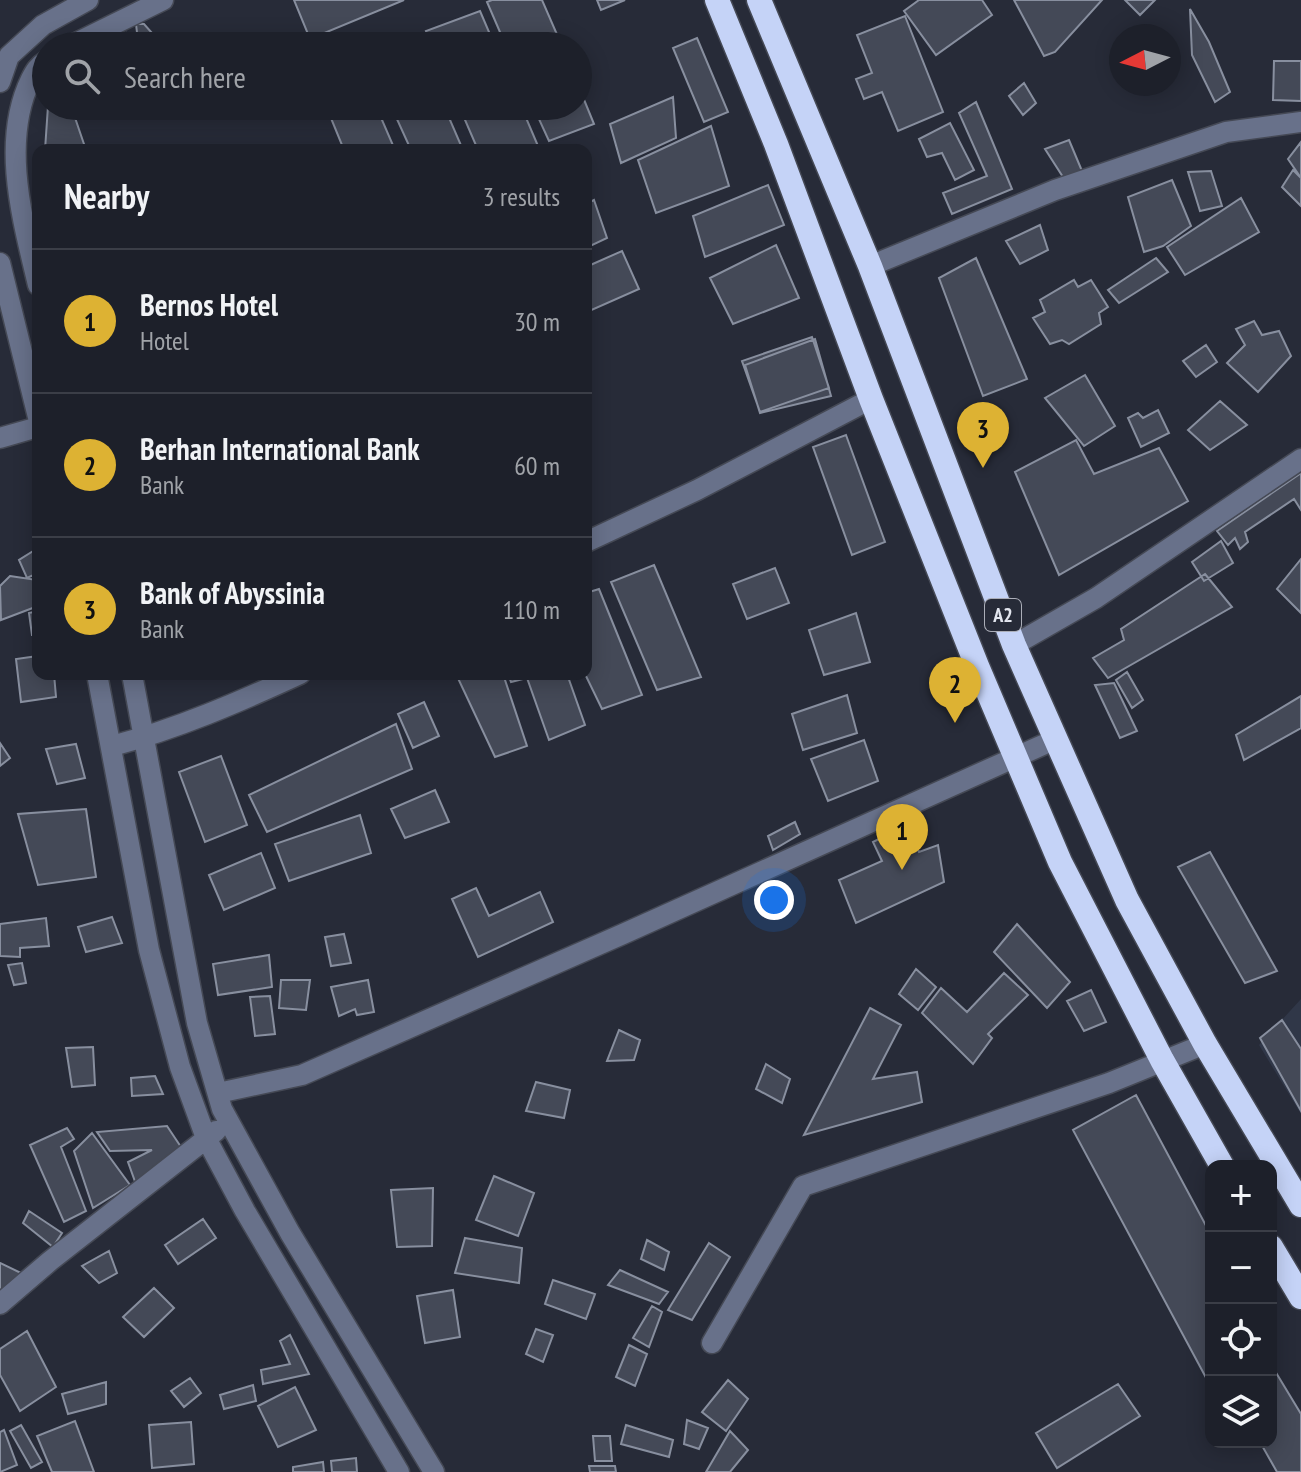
<!DOCTYPE html>
<meta charset="utf-8">
<style>
body{margin:0;font-family:"PT Sans Narrow",sans-serif;background:#2a2d36;color:#f1f3f6}
.controls{position:absolute;right:24px;bottom:24px;display:grid;overflow:hidden;border-radius:16px;box-shadow:0 4px 20px #0003}
.controls button{width:72px;height:72px;display:grid;place-items:center;padding:0;border:0;border-bottom:2px solid #3b3e47;background:#1d202a;color:#f1f3f6;font:40px sans-serif}
.compass{position:absolute;left:1109px;top:24px;width:72px;height:72px;border-radius:50%;background:#1d202a;box-shadow:0 4px 20px #0003;rotate:264deg}
.you{position:absolute;left:774px;top:900px;width:28px;height:28px;margin:-20px;border:6px solid #fff;border-radius:50%;background:#1a73e8;box-shadow:0 0 0 12px #1a73e833}
.badge{display:grid;place-items:center;width:52px;height:52px;border-radius:50%;background:#ddb233;color:#111;font-size:26px;font-weight:700}
.pin{position:absolute;translate:-50% -66px;filter:drop-shadow(0 2px 4px #0008)}
.pin::after{content:'';position:absolute;top:42px;width:28px;height:24px;background:inherit;clip-path:polygon(0 0,100% 0,50% 100%)}
.list{margin:0;padding:0;list-style:none}
h2{display:flex;justify-content:space-between;align-items:center;height:104px;margin:0;padding:0 32px;font-size:34px}
h2 small{font-size:26px;font-weight:400;color:#a0a3a8}
.list li{display:grid;grid-template-columns:52px 1fr auto;gap:24px;align-items:center;box-sizing:border-box;height:144px;padding:0 32px;border-top:2px solid #3b3e47}
.list b{display:block;font-size:30px;white-space:nowrap}
.list p{margin:0;font-size:26px;white-space:nowrap;color:#a0a3a8}
.list em{font-size:26px;font-style:normal;color:#a0a3a8}
.icon{flex:none;width:44px;height:44px;fill:none;stroke:currentColor;stroke-width:2;stroke-linecap:round;stroke-linejoin:round}
.map{position:relative;flex:none;width:1301px;height:1472px;overflow:hidden}
.search{position:absolute;background:#1d202a;box-shadow:0 4px 20px #0003;left:32px;top:32px;width:560px;height:88px;display:flex;align-items:center;gap:20px;box-sizing:border-box;padding:0 28px;border-radius:44px;color:#a0a3a8;font-size:30px}
.panel{position:absolute;background:#1d202a;box-shadow:0 4px 20px #0003;left:32px;top:144px;width:560px;height:536px;border-radius:16px}
.map>svg:first-child{display:block}
.built{fill:#303748}
.building{fill:#444957;stroke:#888f9f;stroke-width:2}
.lines{fill:none;stroke-linecap:round;stroke-linejoin:round}
.minor-casing{stroke:#454955;stroke-width:23}
.highway-casing{stroke:#454955;stroke-width:27}
.minor{stroke:#68718a;stroke-width:20}
.highway{stroke:#c5d3f7;stroke-width:24}
.labels{text-anchor:middle;stroke-width:6;stroke-linejoin:round;paint-order:stroke}
.shield{fill:#272b38;stroke:#abaeb8;stroke-width:2}
.shield-label{font-size:20px;font-weight:bold;fill:#e3e6ef}
</style>
<div class="map">
<svg width="1301" height="1472" viewBox="0 0 1301 1472">
<rect width="100%" height="100%" fill="#272b38"/>
<path class="built" d="M1301 999V1114L1259 1045Z"/>
<path class="building" d="M294 0H404L310 39Z
M492 0H542L562 46H506L487 2Z
M597 0H625L601 10Z
M919 0H982L992 15 936 55 904 11Z
M1014 0H1102L1055 52 1044 56Z
M1125 0H1155L1140 15Z
M1190 9 1209 42 1230 92 1215 102 1192 55Z
M480 11 495 46H433L426 31Z
M905 16 943 112 898 131 882 92 864 99 856 79 872 73 857 35Z
M136 24H144L152 33 138 41Z
M126 33 131 46H108L105 38Z
M697 38 728 112 704 122 673 48Z
M1274 61H1301V101L1273 100Z
M1024 83 1036 103 1023 115 1009 96Z
M578 85 594 124 549 141 533 106H578Z
M673 97 676 138 621 163 610 124Z
M976 102 1012 189 952 214 943 193 987 176 959 113Z
M48 106H71L86 150H45Z
M326 106H376L395 150H344Z
M391 106H444L463 150H411Z
M459 106H521L538 146 527 150H478Z
M950 123 974 170 955 180 942 153 927 157 919 139Z
M711 126 729 186 656 213 638 160Z
M1069 140 1082 171 1063 177 1045 149Z
M1301 142V178L1288 159Z
M1293 170 1301 178V206L1282 187Z
M1211 171 1222 206 1200 211 1188 172Z
M1172 180 1191 226 1163 246 1144 252 1128 197Z
M768 185 784 225 705 257 693 216Z
M1241 198 1259 232 1185 275 1167 247Z
M594 200 607 238 586 248V204Z
M1040 225 1048 250 1020 264 1006 241Z
M776 245 799 298 733 324 710 278Z
M622 251 639 289 587 312 586 267Z
M976 258 1027 379 983 396 939 278Z
M1156 258 1168 272 1119 303 1108 290Z
M1074 280 1078 287 1091 280 1108 307 1099 313 1101 324 1069 344 1062 340 1050 344 1033 318 1045 312 1040 300Z
M1254 321 1262 335 1279 331 1291 356 1258 392 1227 363 1245 345 1236 329Z
M812 337 829 388 760 412 742 361Z
M815 339 831 396 760 413 745 365Z
M1206 345 1217 362 1196 377 1183 361Z
M1085 375 1115 426 1084 446 1045 398Z
M1220 401 1247 425 1210 450 1188 430Z
M1158 410 1169 433 1141 447 1128 418 1138 413 1143 418Z
M846 435 885 542 852 555 813 447Z
M1076 440 1094 474 1159 448 1188 501 1059 575 1015 472Z
M1301 473V510L1294 499 1245 532 1248 542 1240 549 1235 538 1228 545 1217 531Z
M1221 541 1233 563 1204 581 1192 562Z
M38 548V573L27 578 19 560Z
M1301 559V613L1277 589Z
M654 565 701 677 657 690 611 582Z
M775 568 789 603 747 619 733 584Z
M1205 574 1232 607 1108 678 1093 658 1124 640 1121 629Z
M10 576 37 580 38 606 1 620 0 586Z
M599 589 642 695 602 709 585 674 586 593Z
M38 611V635H32L29 613Z
M856 613 870 662 824 675 809 630Z
M38 656V674H54L56 697 21 702 16 659Z
M1127 672 1143 700 1132 708 1116 680Z
M456 674H503L527 746 495 757Z
M508 674H567L585 725 549 740 527 678 511 682Z
M1114 683 1137 731 1120 738 1095 685Z
M847 695 857 733 803 750 792 714Z
M1301 696V728L1244 760 1236 735Z
M424 702 439 736 413 748 398 714Z
M396 724 412 769 267 832 249 795Z
M864 740 878 781 828 801 811 759Z
M0 743 10 758 0 766Z
M76 744 85 778 57 784 46 749Z
M221 756 247 825 205 842 179 772Z
M435 790 449 822 405 838 391 809Z
M86 809 96 877 38 885 18 814Z
M360 815 371 853 289 881 275 844Z
M795 822 800 834 773 850 768 836Z
M906 825 919 852 938 845 944 882 856 923 839 880 882 861 873 842Z
M1210 852 1277 971 1245 983 1178 867Z
M261 853 275 888 224 910 209 875Z
M476 888 489 916 540 892 553 922 478 957 452 899Z
M112 917 122 943 86 952 78 927Z
M46 918 49 946 20 948V957L0 956V924Z
M1017 924 1070 982 1047 1008 994 952Z
M344 934 351 963 331 966 325 937Z
M269 955 272 987 218 995 213 964Z
M22 963 26 983 14 985 8 965Z
M916 969 936 987 918 1010 899 994Z
M1004 973 1028 995 988 1034 992 1038 973 1064 922 1013 941 988 967 1012Z
M281 980H310L306 1010 279 1008Z
M368 980 374 1012 357 1015 355 1009 339 1016 331 987Z
M1091 990 1106 1022 1084 1031 1067 1001Z
M270 996 275 1034 255 1036 250 997Z
M870 1008 901 1025 873 1079 917 1072 922 1102 804 1135Z
M1282 1020 1301 1049V1111L1260 1038Z
M619 1030 640 1040 634 1060 607 1061Z
M93 1047 95 1085 72 1087 66 1048Z
M766 1064 790 1079 782 1103 756 1089Z
M155 1076 163 1094 132 1096 131 1078Z
M536 1082 570 1090 564 1118 526 1111Z
M1136 1095 1211 1235V1387L1073 1130Z
M167 1126 183 1150 137 1187 128 1162 152 1150 110 1151 97 1132Z
M67 1128 74 1139 61 1147 86 1211 64 1222 30 1145Z
M92 1133 130 1185 93 1208 74 1151Z
M494 1176 534 1193 518 1236 476 1220Z
M433 1188 432 1246 397 1247 391 1190Z
M29 1211 62 1233 53 1247 23 1223Z
M203 1219 216 1238 178 1264 165 1245Z
M465 1238 522 1248 519 1283 455 1273Z
M647 1240 669 1252 664 1270 641 1259Z
M709 1243 730 1257 692 1320 668 1310Z
M109 1251 117 1273 99 1283 82 1266Z
M0 1263 21 1273 0 1304Z
M620 1270 668 1292 659 1304 608 1285Z
M553 1280 595 1294 586 1319 545 1304Z
M154 1288 174 1308 144 1337 123 1317Z
M453 1290 460 1337 425 1343 417 1296Z
M652 1306 662 1312 649 1347 633 1338Z
M536 1329 553 1335 543 1362 526 1354Z
M27 1331 56 1387 20 1411 0 1375V1349Z
M290 1335 309 1374 263 1384 261 1370 290 1364 280 1341Z
M629 1345 647 1354 635 1386 616 1377Z
M1272 1366 1301 1414V1472H1277L1260 1442H1271Z
M190 1378 201 1393 184 1407 171 1391Z
M728 1380 748 1399 726 1431 702 1412Z
M106 1382V1404L68 1414 62 1394Z
M1118 1384 1140 1416 1057 1468 1036 1433Z
M253 1385 256 1401 224 1409 220 1395Z
M295 1387 316 1430 278 1447 258 1406Z
M687 1420 708 1428 699 1449 684 1444Z
M75 1421 94 1472H52L37 1436Z
M191 1422 194 1464 152 1468 149 1425Z
M21 1425 42 1462 31 1468 10 1431Z
M626 1425 673 1440 669 1457 621 1444Z
M4 1430 17 1465 0 1472V1432Z
M730 1431 748 1450 730 1472H706Z
M593 1436H610L612 1461H595Z
M356 1458 357 1472H332L331 1461Z
M323 1462 324 1472H293V1467Z
M589 1466H615L616 1472H590Z"/>
<g class="lines">
<defs>
<path id="minor" d="M70 46 163 0
M0 82 9 56 43 25 88 0
M0 263 38 417
M870 266 1055 190 1226 132 1301 122
M38 285C23 221 0 142 31 79 35 71 38 66 46 61
M0 438 38 427
M586 542 697 490 871 399
M1014 645 1096 598 1301 459
M97 674 149 950 180 1067 206 1138 245 1211 399 1472
M132 674 197 1023 222 1109 290 1233 434 1472
M112 746C177 729 239 702 300 674
M218 1093 302 1075 623 934 1056 739
M0 1304 50 1261 216 1131
M712 1343 803 1186 1109 1083 1205 1044"/>
<path id="highway" d="M717 0 776 144 871 399 977 666 1060 862 1162 1060 1222 1166
M759 0 870 266 1014 645 1127 900 1205 1044 1301 1205
M1271 1247 1301 1297"/>
</defs>
<use href="#minor" class="minor-casing"/>
<use href="#highway" class="highway-casing"/>
<use href="#minor" class="minor"/>
<use href="#highway" class="highway"/>
</g>
<g class="labels">
<rect class="shield" x="985" y="599" width="36" height="32" rx="6"/>
<g class="shield-label">
<text x="1003" y="622">A2</text>
</g>
</g>
</svg>
<div class="controls">
<button>+</button>
<button>−</button>
<button><svg class="icon" aria-label="locate" viewBox="0 0 24 24"><circle cx="12" cy="12" r="6"/><path d="M12 2v4M12 18v4M2 12h4M18 12h4"/></svg></button>
<button><svg class="icon" aria-label="layers" viewBox="0 0 24 24"><path d="M12 4l9 5-9 5-9-5zM3 14l9 5 9-5"/></svg></button>
</div>
<svg class="compass" viewBox="-18 -18 36 36"><path d="M0-13l5 13h-10z" fill="#e53935"/><path d="M0 13l5-13h-10z" fill="#a0a3a8"/></svg>
<div class="you"></div>
<div class="pin badge" style="left:902px;top:870px">1</div>
<div class="pin badge" style="left:955px;top:723px">2</div>
<div class="pin badge" style="left:983px;top:468px">3</div>
<div class="search"><svg class="icon" aria-label="search" viewBox="0 0 24 24"><circle cx="10" cy="10" r="6"/><path d="M15 15l6 6"/></svg>Search here</div>
<section class="panel">
<h2>Nearby<small>3 results</small></h2>
<ul class="list">
<li><span class="badge">1</span><div><b>Bernos Hotel</b><p>Hotel</p></div><em>30 m</em></li>
<li><span class="badge">2</span><div><b>Berhan International Bank</b><p>Bank</p></div><em>60 m</em></li>
<li><span class="badge">3</span><div><b>Bank of Abyssinia</b><p>Bank</p></div><em>110 m</em></li>
</ul>
</section>
</div>
